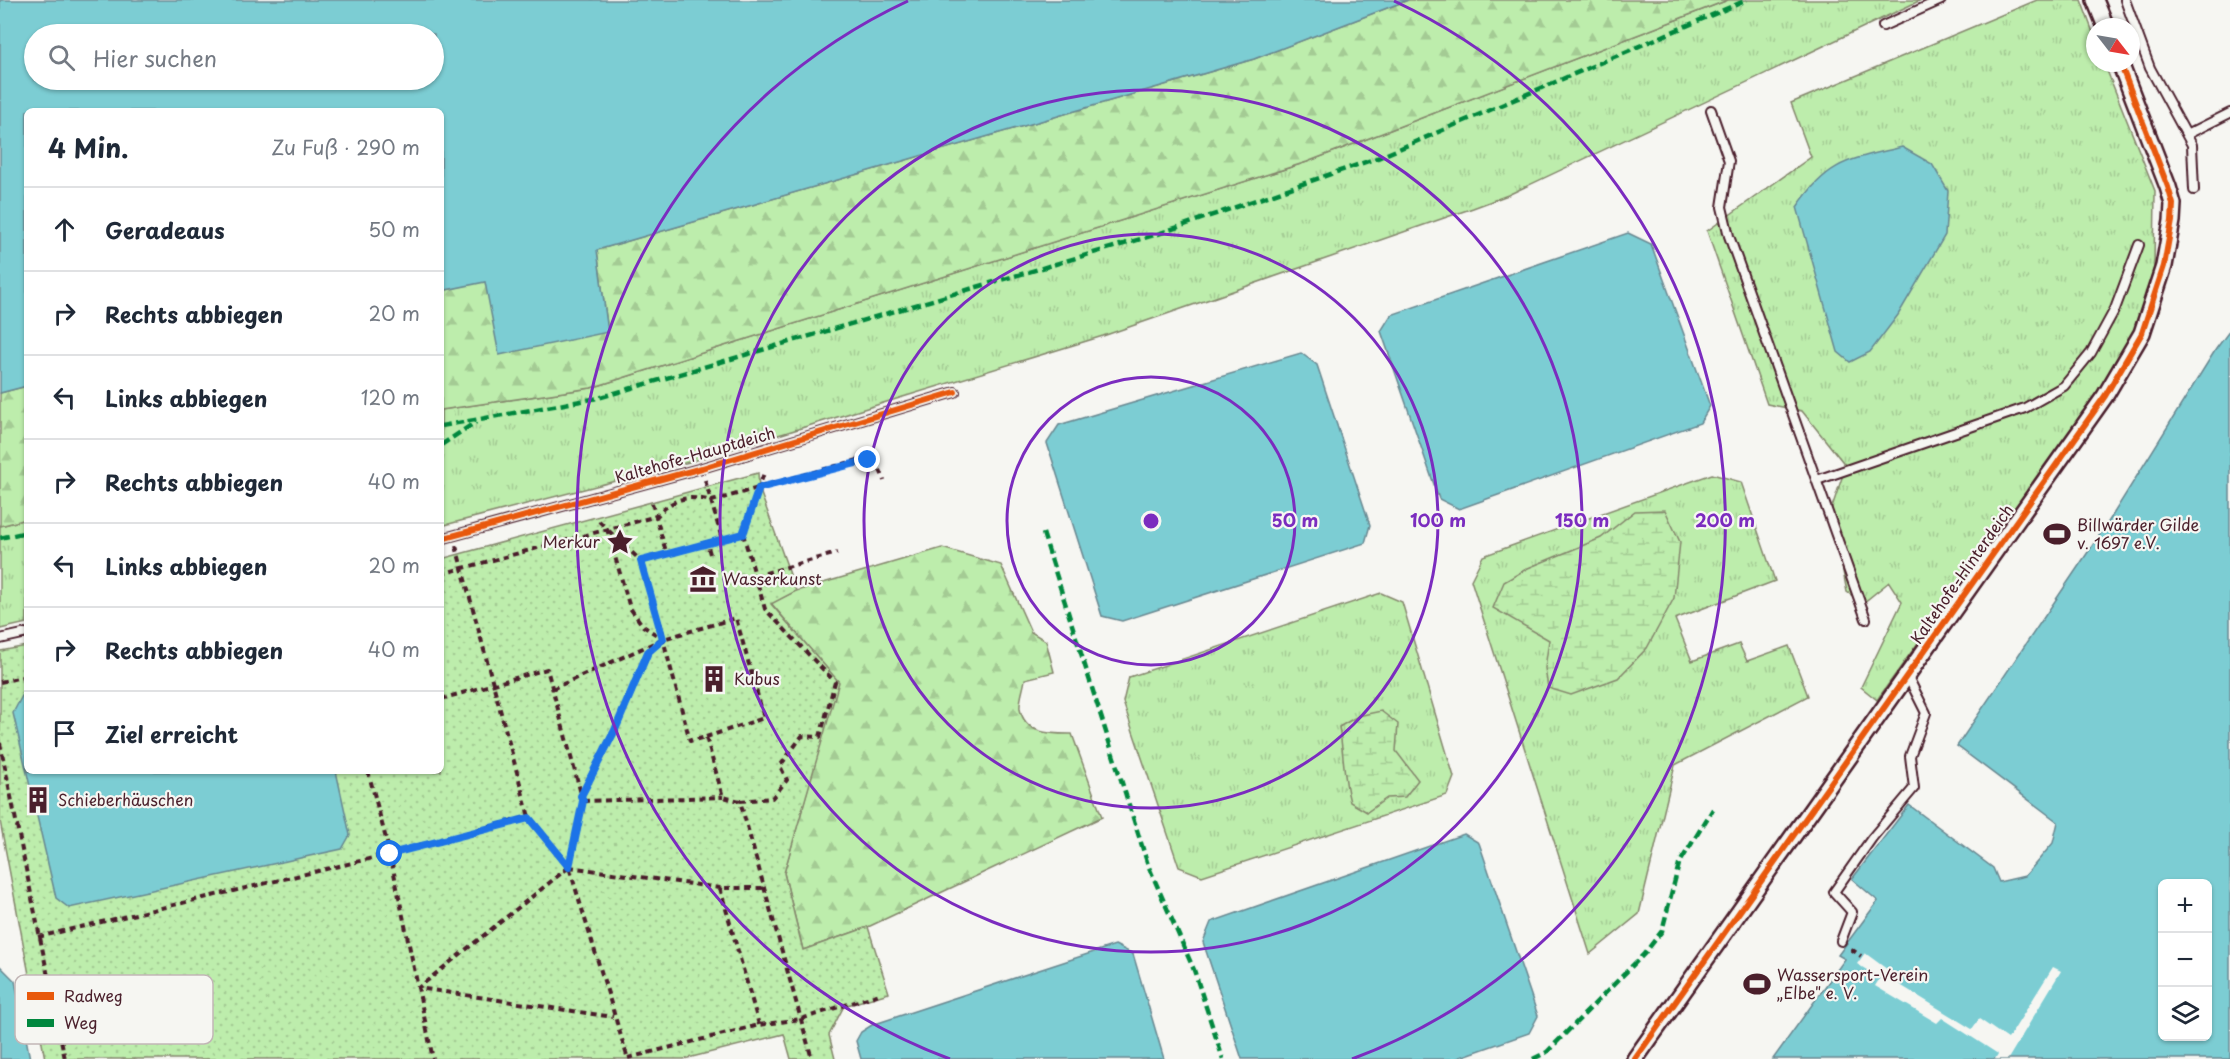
<!DOCTYPE html>
<html lang="de">
<meta charset="utf-8">
<style>
body{margin:0;font-family:"Playpen Sans",sans-serif;background:#f6f6f7;color:#1f2937}
.controls{position:absolute;right:18px;bottom:18px;display:grid;overflow:hidden;border-radius:9px;box-shadow:0 2px 4px #0004}
.controls button{width:54px;height:54px;display:grid;place-items:center;padding:0;border:0;border-bottom:2px solid #e0e1e3;background:#fff;color:#1f2937;font:30px sans-serif}
.compass{position:absolute;left:2086px;top:18px;width:54px;height:54px;border-radius:50%;background:#fff;box-shadow:0 2px 4px #0004;rotate:121deg}
.stop{position:absolute;width:18px;height:18px;margin:-14px;border:4px solid #1a73e8;border-radius:50%;background:#fff}
.stop.end{background:#1a73e8;border-color:#fff;box-shadow:0 2px 6px #0008}
.list{margin:0;padding:0;list-style:none}
h2{display:flex;justify-content:space-between;align-items:center;height:78px;margin:0;padding:0 24px;font-size:26px}
h2 small{font-size:20px;font-weight:400;color:#747a83}
.list li{display:grid;grid-template-columns:39px 1fr auto;gap:18px;align-items:center;box-sizing:border-box;height:84px;padding:0 24px;border-top:2px solid #e0e1e3}
.list b{display:block;font-size:22px;white-space:nowrap}
.list em{font-size:20px;font-style:normal;color:#747a83}
.icon{flex:none;width:33px;height:33px;fill:none;stroke:currentColor;stroke-width:2;stroke-linecap:round;stroke-linejoin:round}
.map{position:relative;flex:none;width:2230px;height:1059px;overflow:hidden}
.search{position:absolute;background:#fff;box-shadow:0 2px 4px #0004;left:24px;top:24px;width:420px;height:66px;display:flex;align-items:center;gap:15px;box-sizing:border-box;padding:0 21px;border-radius:33px;color:#747a83;font-size:22px}
.panel{position:absolute;background:#fff;box-shadow:0 2px 4px #0004;left:24px;top:108px;width:420px;height:666px;border-radius:9px}
.map>svg:first-child{display:block}
.grass{fill:url(#grass-tufts);stroke:#84866c;stroke-width:1.5}
.forest{fill:url(#forest-firs);stroke:#84866c;stroke-width:1.5}
.wetland{fill:url(#wetland-marsh);stroke:#84866c;stroke-width:1.5}
.park{fill:url(#park-dots);stroke:#84866c;stroke-width:1.5}
.water{fill:#7ccdd3;stroke:#688790;stroke-width:1.5;fill-rule:evenodd}
.pier{fill:#f6f6f2}
.lines{fill:none;stroke-linecap:round;stroke-linejoin:round}
.lane-casing{stroke:#4a1f2b;stroke-width:12}
.street-casing{stroke:#4a1f2b;stroke-width:20}
.path{stroke:#4a1f2b;stroke-width:4;stroke-dasharray:6 4.5;stroke-linecap:butt}
.lane{stroke:#f6f6f2;stroke-width:8}
.street{stroke:#f6f6f2;stroke-width:15}
.quiet{stroke:#00873e;stroke-width:4.5;stroke-dasharray:9 4.5;stroke-linecap:butt}
.cycleway-casing{stroke:#f6f6f2;stroke-width:10}
.cycleway{stroke:#e8590c;stroke-width:6}
.route{stroke:#1a73e8;stroke-width:8}
.ring{fill:none;stroke:#7b2cbf;stroke-width:3}
.labels{text-anchor:middle;stroke-width:4.5;stroke-linejoin:round;paint-order:stroke}
.street-label{font-size:16px;fill:#4a1f2b;stroke:#f6f6f2}
.poi-label{font-size:16px;fill:#4a1f2b;stroke:#f6f6f2;text-anchor:start}
.key{fill:#f6f6f2;stroke:#c2b6b6;stroke-width:1.5}
.key-label{font-size:16px;fill:#4a1f2b}
.centre{fill:#7b2cbf;stroke:#f6f6f2;stroke-width:3}
.ring-label{font-size:18px;text-anchor:middle;font-weight:bold;fill:#7b2cbf;stroke:#f6f6f2;stroke-width:4.5;stroke-linejoin:round;paint-order:stroke}
</style>
<div class="map">
<svg width="2230" height="1059" viewBox="0 0 2230 1059">
<defs>
<pattern id="grass-tufts" width="24" height="20" patternUnits="userSpaceOnUse" patternTransform="scale(1.5)"><rect width="24" height="20" fill="#bdedac"/><path d="M3 7l-1-3M5 7V3M7 7l1-3M15 17l-1-3M17 17v-4M19 17l1-3" fill="none" stroke="#a4cb94"/></pattern>
<pattern id="forest-firs" width="22" height="20" patternUnits="userSpaceOnUse" patternTransform="scale(1.5)"><rect width="22" height="20" fill="#bdedac"/><path d="M5 1l3.5 6h-7zM16 11l3.5 6h-7z" fill="#a4cb94"/></pattern>
<pattern id="wetland-marsh" width="20" height="14" patternUnits="userSpaceOnUse" patternTransform="scale(1.5)"><rect width="20" height="14" fill="#bdedac"/><path d="M1 5h8M5 5V1M11 12h8M15 12V8" fill="none" stroke="#a4cb94"/></pattern>
<pattern id="park-dots" width="8" height="8" patternUnits="userSpaceOnUse" patternTransform="scale(1.5)"><rect width="8" height="8" fill="#bdedac"/><path d="M2 2h.1M6 6h.1" fill="none" stroke="#a4cb94" stroke-width="1.8" stroke-linecap="round"/></pattern>
</defs>
<rect width="100%" height="100%" fill="#f6f6f2"/>
<filter id="ink" filterUnits="userSpaceOnUse"><feTurbulence type="fractalNoise" baseFrequency=".0167" numOctaves="2"/><feDisplacementMap in="SourceGraphic" scale="12" xChannelSelector="R" yChannelSelector="G"/><feConvolveMatrix kernelMatrix="1 2 1 2 8 2 1 2 1" color-interpolation-filters="sRGB"/></filter>
<g filter="url(#ink)">
<path class="grass" d="M1728 0H1921L1508 195 1473 208 1103 336 693 461 441 526V410L591 388 1307 162Z
M2037 0H2081L2095 38V63H2104L2155 191 2154 268 2129 349 1877 700 1861 687 1902 602 1889 582 1863 603 1847 592 1831 510 1846 466 1802 411 1767 404 1707 231 1811 157 1791 103Z
M1712 474 1741 482 1775 581 1675 619 1692 661 1739 644 1747 661 1789 646 1808 696 1675 765 1639 914 1590 954 1471 580 1483 556Z
M27 519V623L0 629V526Z
M1381 593 1402 602 1454 777 1447 795 1202 876 1179 867 1123 702 1129 677Z"/>
<path class="forest" d="M1408 0H1728L1307 162 591 388 441 410V291L485 281 608 332 597 250 1254 59Z
M27 386V519L0 526V393Z
M942 548 1001 565 1031 632 1046 641 1054 672 1025 679C1024 688 1019 700 1020 709 1025 735 1052 734 1072 734L1102 817 868 927 803 950 784 873 838 682 771 603 796 591Z"/>
<path class="wetland" d="M1665 510 1680 542 1674 598 1647 648 1618 678 1571 695 1548 688 1545 668 1549 640 1493 608 1504 582 1528 568 1601 538 1635 511Z
M1381 711 1398 724 1396 751 1418 780 1405 797 1387 798 1367 812 1350 802C1343 777 1344 753 1339 727L1358 716Z"/>
<path class="park" d="M758 473 759 488 796 591 771 604 839 682 784 873 803 950 868 927 889 993 844 1006 829 1035 835 1059H791L784 1034 684 1059H45L0 821V651L27 646V771H441V559Z"/>
<path class="water" d="M0 0H1408L1254 59 597 250 608 332 499 355 485 282 441 291V111H27V386L0 393ZM34 34H434V80H34Z
M1902 147 1932 164 1948 191 1945 235 1898 315 1870 352 1850 362 1838 352 1797 207C1829 160 1849 160 1902 147Z
M1628 233 1651 244 1710 406 1700 423 1459 509 1439 499 1381 331 1391 315Z
M2230 330V1059H1773L1845 959 1838 955 1878 901 1852 879 1909 805 1993 868 1999 882 2025 876 2053 843 2058 822 1957 746 2107 524 2216 349ZM2162 884H2208V1036H2162Z
M1301 353 1317 365 1370 525 1365 543 1122 621 1102 616 1047 443 1059 425Z
M27 695V771H336L350 835 342 849 69 908 56 898 13 713 22 696Z
M1464 834 1479 843 1538 1016 1529 1033 1455 1059H1242L1203 942 1211 922Z
M1115 945 1133 954 1164 1059H861L856 1041 861 1032 872 1025Z
M0 966 15 981 30 1059H0Z"/>
<path class="pier" d="M1865 953 1899 978 1897 983 1972 1029 1979 1019 2008 1039 2053 967 2061 971 2008 1059H1995L1998 1054 1942 1018 1937 1023 1875 986 1880 978 1857 964Z"/>
<g class="lines">
<defs>
<path id="lane" d="M2125 0 2150 68 2192 145 2194 190
M1883 26 1941 0
M1711 110 1729 161 1722 207 1729 236 1866 619
M2188 134 2230 113
M1817 480 2025 408 2064 386 2091 353 2115 309 2139 245
M441 539 702 468 955 392
M0 639 27 633
M1841 941 1852 912 1834 892 1872 838 1914 788 1910 756 1926 713 1907 675"/>
<path id="street" d="M2095 0 2106 27
M1635 1059 2105 396 2142 333 2164 266 2172 221 2173 204 2168 187 2120 63"/>
</defs>
<use href="#lane" class="lane-casing"/>
<use href="#street" class="street-casing"/>
<path class="path" d="M705 480 722 539
M652 503 667 555
M599 521 607 529 630 608 643 626 663 639 690 741 706 737 723 797 740 801 812 1059
M609 531 641 561 663 638
M456 546 529 817 569 867 628 1059
M710 554 707 543 743 534 764 473
M641 561 707 543
M441 574 657 516C674 497 688 495 712 501L858 460C875 459 880 466 884 481
M755 576 837 553
M0 682 27 676
M552 689 663 639 736 618 764 718 706 737
M441 699 547 669 583 801 569 867 418 988 613 1017
M0 743 65 1059
M368 771 390 854 433 1059
M581 796 615 730 648 653 661 641
M583 801 723 797
M740 801 772 798 787 780 780 766 802 736 820 737 835 682 765 609 743 534
M569 867 720 888H765
M720 888 759 1025
M38 937 390 854 529 817
M1851 949 1861 956
M628 1058 759 1025 801 1019 880 994"/>
<use href="#lane" class="lane"/>
<use href="#street" class="street"/>
<path class="quiet" d="M441 426 598 398 1158 234 1380 157 1747 0
M441 445 476 422
M1043 533 1148 865 1194 970 1223 1059
M0 538 27 532
M1533 1059 1547 1052 1644 954 1662 931 1679 864 1713 809"/>
<defs>
<path id="cycleway" d="M441 539 702 468 955 392
M1635 1059 2105 396 2142 333 2164 266 2172 221 2173 204 2168 187 2120 63"/>
</defs>
<use href="#cycleway" class="cycleway-casing"/>
<use href="#cycleway" class="cycleway"/>
</g>
</g>
<g class="lines" filter="url(#ink)">
<path class="route" d="M390 854 529 818 569 867 583 801 581 796 615 730 648 652 663 639 641 561 743 534 759 488 868 460"/>
</g>
<g class="ring">
<circle cx="1151" cy="521" r="144"/>
<circle cx="1151" cy="521" r="287"/>
<circle cx="1151" cy="521" r="431"/>
<path d="M950 1059A574 574 0 0 1 908 1M1394 1A574 574 0 0 1 1352 1059"/>
</g>
<defs>
<symbol id="stadium-bare" viewBox="-9 -9 18 18"><path d="M0-5a6.5 5 0 1 0 0 10a6.5 5 0 1 0 0-10ZM-3.5-1.8h7v3.6h-7Z" fill="#4a1f2b" stroke="#f6f6f2" stroke-width="2.5" paint-order="stroke"/></symbol>
<symbol id="sight-bare" viewBox="-9 -9 18 18"><path d="M0-6L1.8-2.2L6-1.7L2.9 1.2L3.7 5.4L0 3.3L-3.7 5.4L-2.9 1.2L-6-1.7L-1.8-2.2Z" fill="#4a1f2b" stroke="#f6f6f2" stroke-width="2.5" paint-order="stroke"/></symbol>
<symbol id="museum-bare" viewBox="-9 -9 18 18"><path d="M0-6L6-3V-2H-6V-3ZM-5-1h2V3h-2ZM-1-1h2V3h-2ZM3-1h2V3H3ZM-6 4H6V6H-6Z" fill="#4a1f2b" stroke="#f6f6f2" stroke-width="2.5" paint-order="stroke"/></symbol>
<symbol id="building-bare" viewBox="-9 -9 18 18"><path d="M-4-6H4V6H1V3H-1V6H-4ZM-2.5-4.3h1.7v1.8h-1.7ZM.8-4.3h1.7v1.8H.8ZM-2.5-1h1.7V.8h-1.7ZM.8-1h1.7V.8H.8Z" fill="#4a1f2b" stroke="#f6f6f2" stroke-width="2.5" paint-order="stroke"/></symbol>
</defs>
<g fill-rule="evenodd">
<use href="#stadium-bare" x="2038" y="515" width="38" height="38"/>
<use href="#sight-bare" x="601" y="523" width="38" height="38"/>
<use href="#museum-bare" x="684" y="560" width="38" height="38"/>
<use href="#building-bare" x="695" y="660" width="38" height="38"/>
<use href="#building-bare" x="19" y="781" width="38" height="38"/>
<use href="#stadium-bare" x="1738" y="965" width="38" height="38"/>
</g>
<g class="labels">
<g class="street-label">
<text transform="translate(695 455) rotate(-16)" y="6">Kaltehofe-Hauptdeich</text>
<text transform="translate(1962 574) rotate(-55)" y="6">Kaltehofe-Hinterdeich</text>
</g>
<g class="poi-label">
<text x="2077" y="531">Billwärder Gilde<tspan x="2077" dy="18">v. 1697 e.V.</tspan></text>
<text x="600" y="548" text-anchor="end">Merkur</text>
<text x="723" y="585">Wasserkunst</text>
<text x="734" y="685">Kubus</text>
<text x="58" y="806">Schieberhäuschen</text>
<text x="1777" y="981">Wassersport-Verein<tspan x="1777" dy="18">„Elbe" e. V.</tspan></text>
</g>
</g>
<rect x="15" y="975" width="198" height="69" rx="9" class="key"/>
<rect x="27" y="992" width="27" height="8" fill="#e8590c"/>
<rect x="27" y="1019" width="27" height="8" fill="#00873e"/>
<g class="key-label">
<text x="64" y="1002">Radweg</text>
<text x="64" y="1029">Weg</text>
</g>
<circle cx="1151" cy="521" r="9" class="centre"/>
<g class="ring-label">
<text x="1295" y="527">50 m</text>
<text x="1438" y="527">100 m</text>
<text x="1582" y="527">150 m</text>
<text x="1725" y="527">200 m</text>
</g>
</svg>
<div class="controls">
<button>+</button>
<button>−</button>
<button><svg class="icon" aria-label="layers" viewBox="0 0 24 24"><path d="M12 4l9 5-9 5-9-5zM3 14l9 5 9-5"/></svg></button>
</div>
<svg class="compass" viewBox="-18 -18 36 36"><path d="M0-13l5 13h-10z" fill="#e53935"/><path d="M0 13l5-13h-10z" fill="#747a83"/></svg>
<div class="stop" style="left:390px;top:854px"></div>
<div class="stop end" style="left:868px;top:460px"></div>
<div class="search"><svg class="icon" aria-label="search" viewBox="0 0 24 24"><circle cx="10" cy="10" r="6"/><path d="M15 15l6 6"/></svg>Hier suchen</div>
<section class="panel">
<h2>4 Min.<small>Zu Fuß · 290 m</small></h2>
<ul class="list">
<li><svg class="icon" aria-label="ahead" viewBox="0 0 24 24"><path d="M12 20V5M6 11l6-6 6 6"/></svg><div><b>Geradeaus</b></div><em>50 m</em></li>
<li><svg class="icon" aria-label="right" viewBox="0 0 24 24"><path d="M7 20v-9h11M14 6l5 5-5 5"/></svg><div><b>Rechts abbiegen</b></div><em>20 m</em></li>
<li><svg class="icon" aria-label="left" viewBox="0 0 24 24"><path d="M17 20v-9H6M10 6l-5 5 5 5"/></svg><div><b>Links abbiegen</b></div><em>120 m</em></li>
<li><svg class="icon" aria-label="right" viewBox="0 0 24 24"><path d="M7 20v-9h11M14 6l5 5-5 5"/></svg><div><b>Rechts abbiegen</b></div><em>40 m</em></li>
<li><svg class="icon" aria-label="left" viewBox="0 0 24 24"><path d="M17 20v-9H6M10 6l-5 5 5 5"/></svg><div><b>Links abbiegen</b></div><em>20 m</em></li>
<li><svg class="icon" aria-label="right" viewBox="0 0 24 24"><path d="M7 20v-9h11M14 6l5 5-5 5"/></svg><div><b>Rechts abbiegen</b></div><em>40 m</em></li>
<li><svg class="icon" aria-label="arrive" viewBox="0 0 24 24"><path d="M6 21V4h12l-3 4 3 4H6"/></svg><div><b>Ziel erreicht</b></div></li>
</ul>
</section>
</div>
